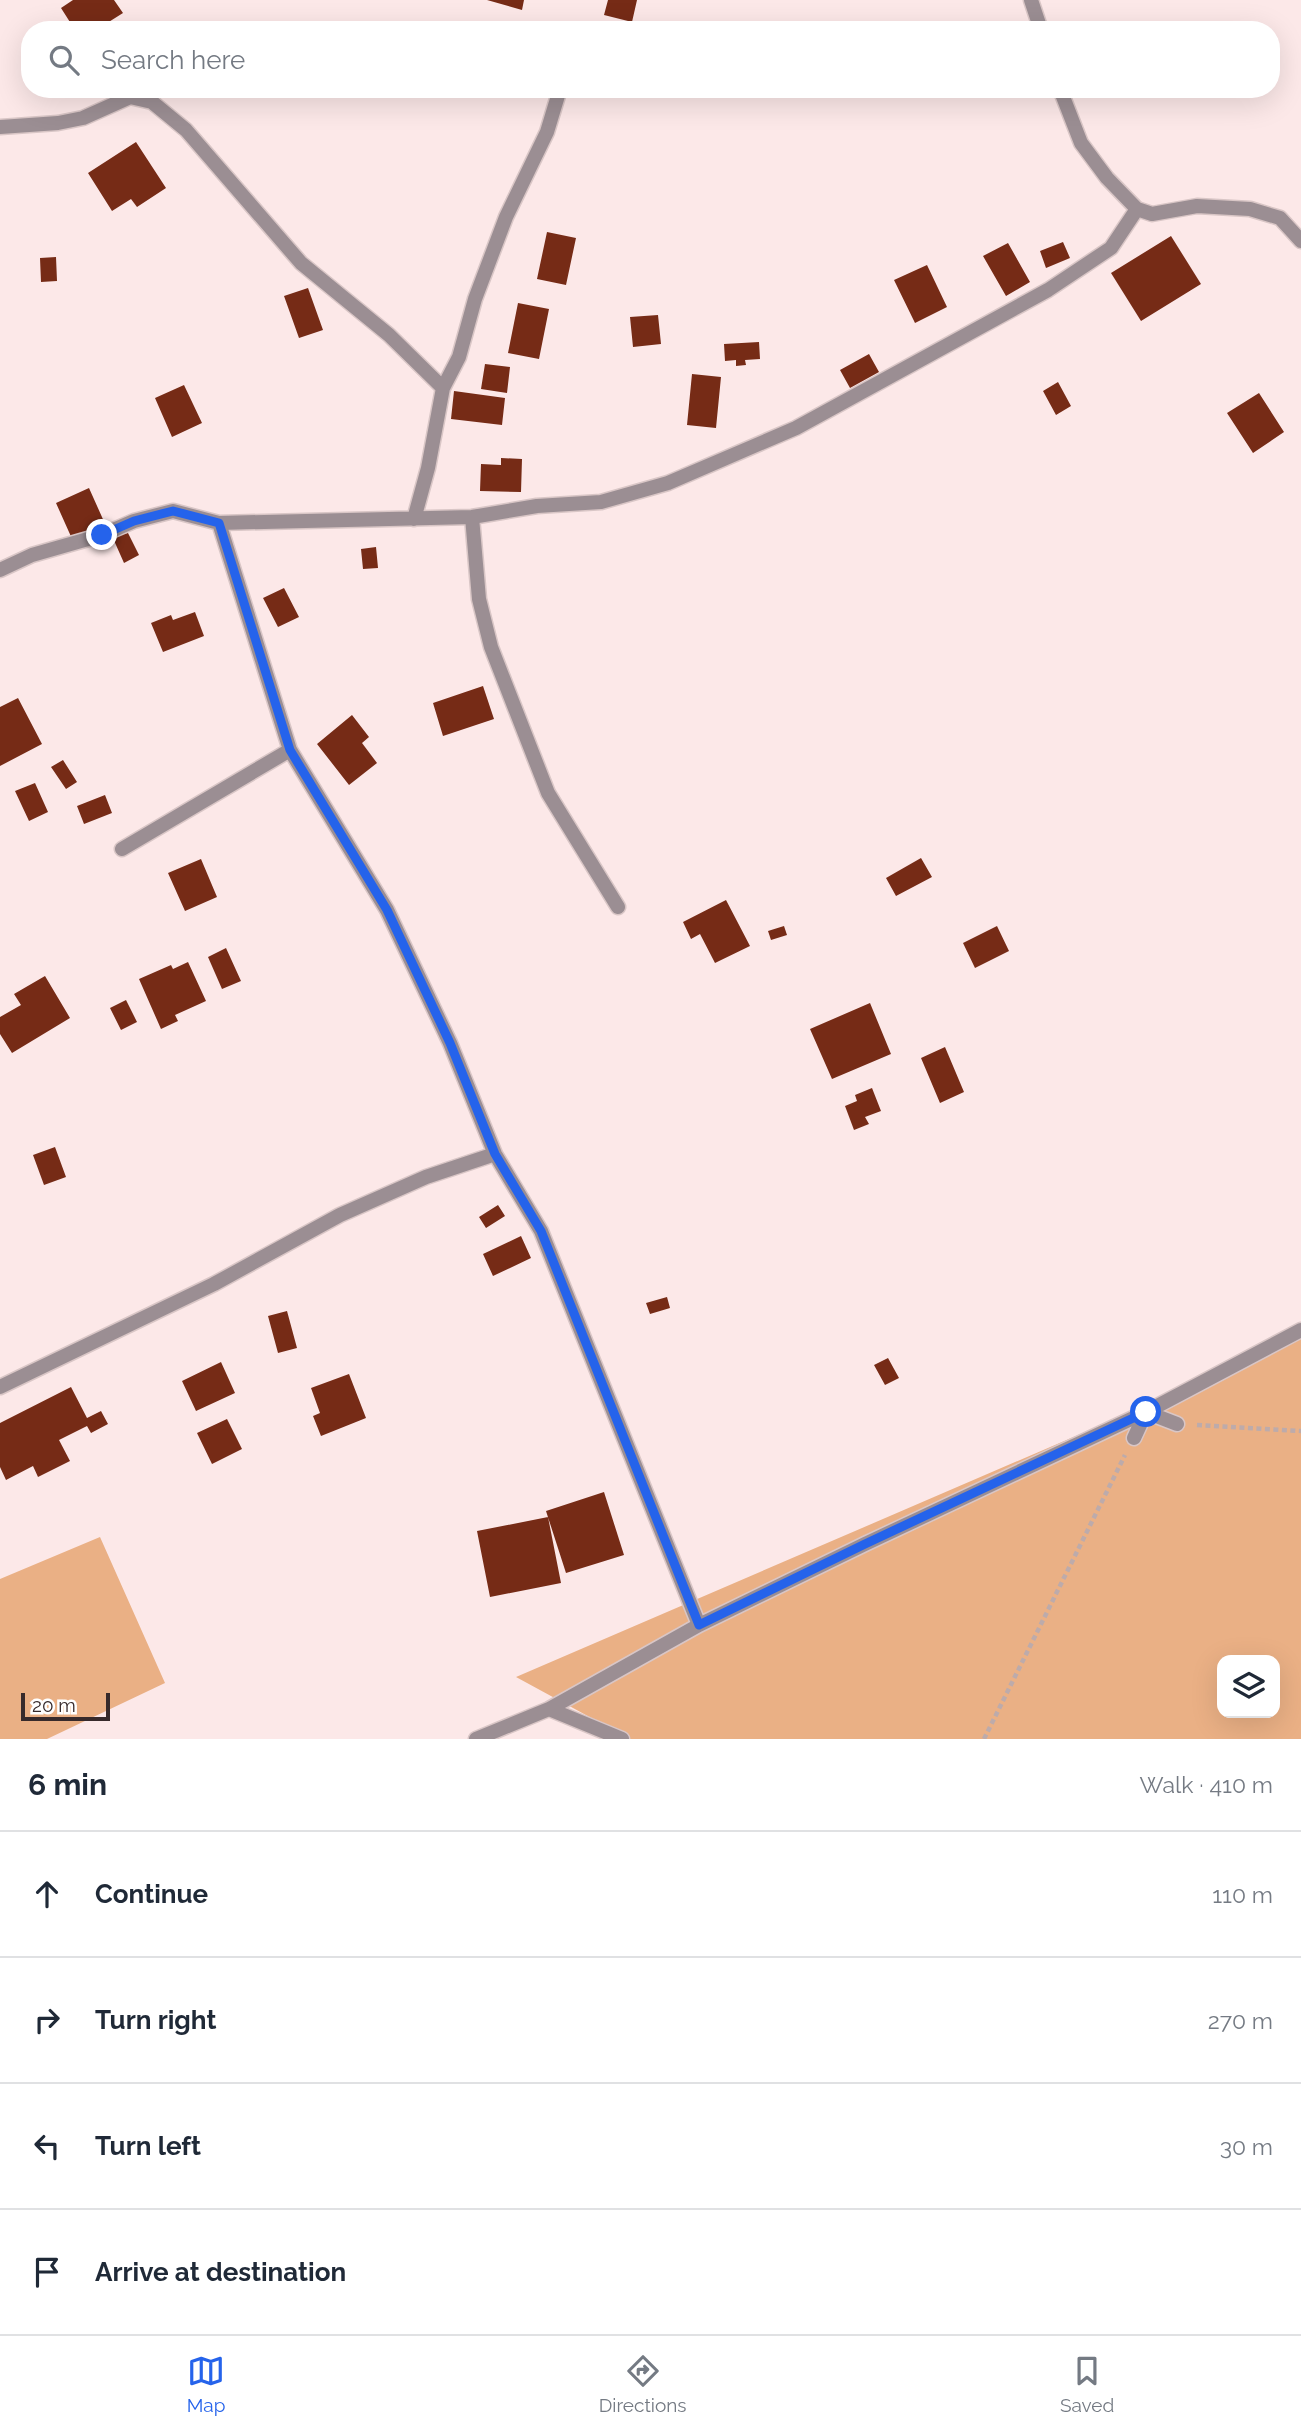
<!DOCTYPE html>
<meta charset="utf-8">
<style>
body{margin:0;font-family:Raleway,sans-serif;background:#f6f6f7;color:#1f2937}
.controls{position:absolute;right:21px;bottom:21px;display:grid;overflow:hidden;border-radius:14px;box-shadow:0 7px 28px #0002}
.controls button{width:63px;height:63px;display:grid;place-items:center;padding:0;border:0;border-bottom:2px solid #e0e1e3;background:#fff;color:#1f2937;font:35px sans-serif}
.scale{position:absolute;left:21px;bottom:18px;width:89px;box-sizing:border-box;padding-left:7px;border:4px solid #372a2b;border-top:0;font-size:19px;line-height:24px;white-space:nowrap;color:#372a2b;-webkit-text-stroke:5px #fff;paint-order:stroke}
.stop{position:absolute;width:21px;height:21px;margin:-16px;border:5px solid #2563eb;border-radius:50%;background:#fff}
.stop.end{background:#2563eb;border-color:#fff;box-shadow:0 2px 7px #0008}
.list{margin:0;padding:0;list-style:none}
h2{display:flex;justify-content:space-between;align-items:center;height:91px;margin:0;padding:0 28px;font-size:30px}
h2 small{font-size:23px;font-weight:400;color:#747a83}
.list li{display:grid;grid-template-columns:46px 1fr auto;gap:21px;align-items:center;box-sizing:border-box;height:126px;padding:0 28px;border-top:2px solid #e0e1e3}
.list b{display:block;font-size:26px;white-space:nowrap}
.list em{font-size:23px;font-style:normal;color:#747a83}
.icon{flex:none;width:38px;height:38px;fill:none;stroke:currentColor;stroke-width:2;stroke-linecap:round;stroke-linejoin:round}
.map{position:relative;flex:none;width:1301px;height:1739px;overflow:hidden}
.search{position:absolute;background:#fff;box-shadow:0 7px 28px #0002;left:21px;right:21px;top:21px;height:77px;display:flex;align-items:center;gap:18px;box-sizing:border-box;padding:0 24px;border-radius:28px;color:#747a83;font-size:26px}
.sheet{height:595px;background:#fff}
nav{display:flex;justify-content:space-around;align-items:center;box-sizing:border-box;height:98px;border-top:2px solid #e0e1e3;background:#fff;font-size:19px;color:#747a83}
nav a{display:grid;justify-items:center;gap:4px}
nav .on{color:#2563eb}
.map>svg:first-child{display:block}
.green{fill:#eab085;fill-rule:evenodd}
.building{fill:#762b16}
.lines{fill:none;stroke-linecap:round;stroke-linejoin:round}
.street-casing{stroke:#d9c6c6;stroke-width:17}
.path{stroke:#bdabab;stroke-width:4.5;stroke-dasharray:5 3.5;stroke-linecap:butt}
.street{stroke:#9b8e93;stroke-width:14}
.route{stroke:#2563eb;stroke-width:9}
</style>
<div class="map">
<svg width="1301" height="1739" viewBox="0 0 1301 1739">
<rect width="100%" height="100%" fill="#fce8e8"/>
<path class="green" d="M1301 1339V1739H630L516 1677ZM1222 1660H1275V1713H1222Z
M100 1537 165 1683 47 1739H0V1579Z"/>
<path class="building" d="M73 0H114L123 13 96 30H75L61 8Z
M487 0H524L522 10Z
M608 0H637L632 22 604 15Z
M697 89H725V97L697 96Z
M136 142 166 188 137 207 131 199 112 211 88 173Z
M547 232 576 238 566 285 537 279Z
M1171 236 1201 284 1141 321 1111 273Z
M1063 242 1070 258 1046 268 1040 251Z
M1008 243 1030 282 1006 296 983 256Z
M56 257 57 281 41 282 40 258Z
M927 265 947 307 915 323 894 280Z
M308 288 323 330 299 338 284 296Z
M518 303 549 309 539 359 508 353Z
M658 315 661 344 633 347 630 317Z
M759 342 760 359 745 360 746 365 736 366V360L725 361 724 344Z
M869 354 879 372 850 388 840 370Z
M485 364 510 367 507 393 481 389Z
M692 374 721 377 716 428 687 425Z
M1058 382 1071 406 1056 415 1043 391Z
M184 385 202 423 172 437 155 398Z
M454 391 505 398 502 425 451 419Z
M1259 393 1284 432 1253 453 1227 413Z
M501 458 522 459 521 492 480 491 481 464 501 465Z
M89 488 106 526 73 541 56 503Z
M128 533 139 555 124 563 112 536Z
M376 547 378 568 363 569 361 549Z
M284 588 299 617 278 627 263 598Z
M195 612 204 636 163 652 151 623 171 615 173 620Z
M483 686 494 719 443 736 433 703Z
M18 698 42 744 0 766V707Z
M352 715 369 737 362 743 377 763 349 785 317 744Z
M63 760 77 782 66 789 51 767Z
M35 783 48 812 29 821 15 791Z
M105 795 112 813 84 824 77 806Z
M921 858 932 877 896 896 886 878Z
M201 859 217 897 185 911 168 873Z
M726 900 750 946 715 963 700 934 691 939 683 922Z
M784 926 787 935 771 940 768 931Z
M997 926 1009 951 975 968 963 943Z
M226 948 241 981 222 989 208 957Z
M188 962 206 1001 175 1015 178 1021 161 1029 139 979 171 965 173 969Z
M45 976 70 1018 12 1053 0 1034V1017L21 1005 14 994Z
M126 1000 137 1022 121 1030 110 1008Z
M870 1003 891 1054 832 1079 810 1029Z
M945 1047 964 1092 940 1103 921 1058Z
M872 1088 881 1111 865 1117 869 1124 854 1130 845 1106 857 1101 855 1095Z
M55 1147 66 1177 44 1185 33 1155Z
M498 1205 505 1216 486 1228 479 1217Z
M521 1236 531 1258 493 1276 483 1254Z
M667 1297 670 1308 650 1314 646 1303Z
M287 1311 297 1348 278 1353 268 1316Z
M888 1358 899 1378 885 1385 874 1365Z
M221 1362 235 1393 196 1411 182 1381Z
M349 1374 366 1418 321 1436 313 1416 320 1413 311 1388Z
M71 1387 87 1418 101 1411 108 1424 91 1433 87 1426 59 1440 70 1461 38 1477 33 1466 6 1480 0 1467V1423Z
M227 1419 242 1449 212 1464 197 1433Z
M604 1492 624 1555 566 1573 546 1511Z
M548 1517 561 1583 490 1597 477 1531Z"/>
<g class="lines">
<defs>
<path id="street" d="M1031 0 1041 30
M1060 89 1081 143 1107 178 1137 209 1152 214 1197 206 1250 209 1280 218 1301 241
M0 127 58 123 83 118 130 97 152 102 186 130 301 263 389 335 443 388
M472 517 479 599 491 647 548 793 618 907
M414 519 428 468 443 388 459 357 475 299 506 217 547 132 560 89
M219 523 290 750 387 910 450 1043 495 1154 541 1231 699 1625
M0 570 32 555 102 535 134 521 173 511 219 523 472 517 537 506 601 502 668 483 796 428 1048 290 1111 248 1137 209
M122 849 290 750
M0 1387 214 1284 340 1215 426 1177 495 1154
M1134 1438 1146 1412 1177 1424
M549 1709 622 1739
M476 1739 549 1709 699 1625 865 1544 1146 1412 1301 1330"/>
</defs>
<use href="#street" class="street-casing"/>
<path class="path" d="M1197 1425 1301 1431
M984 1739 1125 1455"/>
<use href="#street" class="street"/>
</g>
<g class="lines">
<path class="route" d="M102 535 134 521 173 511 219 523 290 750 387 910 450 1043 495 1154 541 1231 699 1625 865 1544 1146 1412"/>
</g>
</svg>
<div class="controls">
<button><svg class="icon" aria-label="layers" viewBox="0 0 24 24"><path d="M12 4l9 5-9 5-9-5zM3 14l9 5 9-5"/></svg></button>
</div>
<div class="scale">20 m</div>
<div class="stop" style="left:1146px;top:1412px"></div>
<div class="stop end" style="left:102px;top:535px"></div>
<div class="search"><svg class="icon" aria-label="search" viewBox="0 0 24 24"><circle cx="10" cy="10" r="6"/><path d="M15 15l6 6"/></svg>Search here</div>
</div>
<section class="sheet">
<h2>6 min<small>Walk · 410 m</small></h2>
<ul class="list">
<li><svg class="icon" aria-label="ahead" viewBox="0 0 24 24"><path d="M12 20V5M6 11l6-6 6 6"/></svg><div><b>Continue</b></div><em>110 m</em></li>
<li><svg class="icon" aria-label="right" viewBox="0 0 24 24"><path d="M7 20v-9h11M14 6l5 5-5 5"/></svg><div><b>Turn right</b></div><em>270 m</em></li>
<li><svg class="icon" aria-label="left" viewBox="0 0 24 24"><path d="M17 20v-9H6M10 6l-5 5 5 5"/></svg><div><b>Turn left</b></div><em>30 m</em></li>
<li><svg class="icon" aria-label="arrive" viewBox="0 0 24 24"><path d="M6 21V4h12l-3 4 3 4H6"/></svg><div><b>Arrive at destination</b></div></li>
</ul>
</section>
<nav>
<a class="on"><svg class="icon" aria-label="map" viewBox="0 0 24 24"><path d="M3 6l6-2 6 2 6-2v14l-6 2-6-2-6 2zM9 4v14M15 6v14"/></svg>Map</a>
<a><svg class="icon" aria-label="directions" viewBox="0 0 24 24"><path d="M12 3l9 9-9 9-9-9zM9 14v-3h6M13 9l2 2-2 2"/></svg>Directions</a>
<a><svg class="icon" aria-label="saved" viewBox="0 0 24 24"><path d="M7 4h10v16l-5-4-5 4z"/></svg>Saved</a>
</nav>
